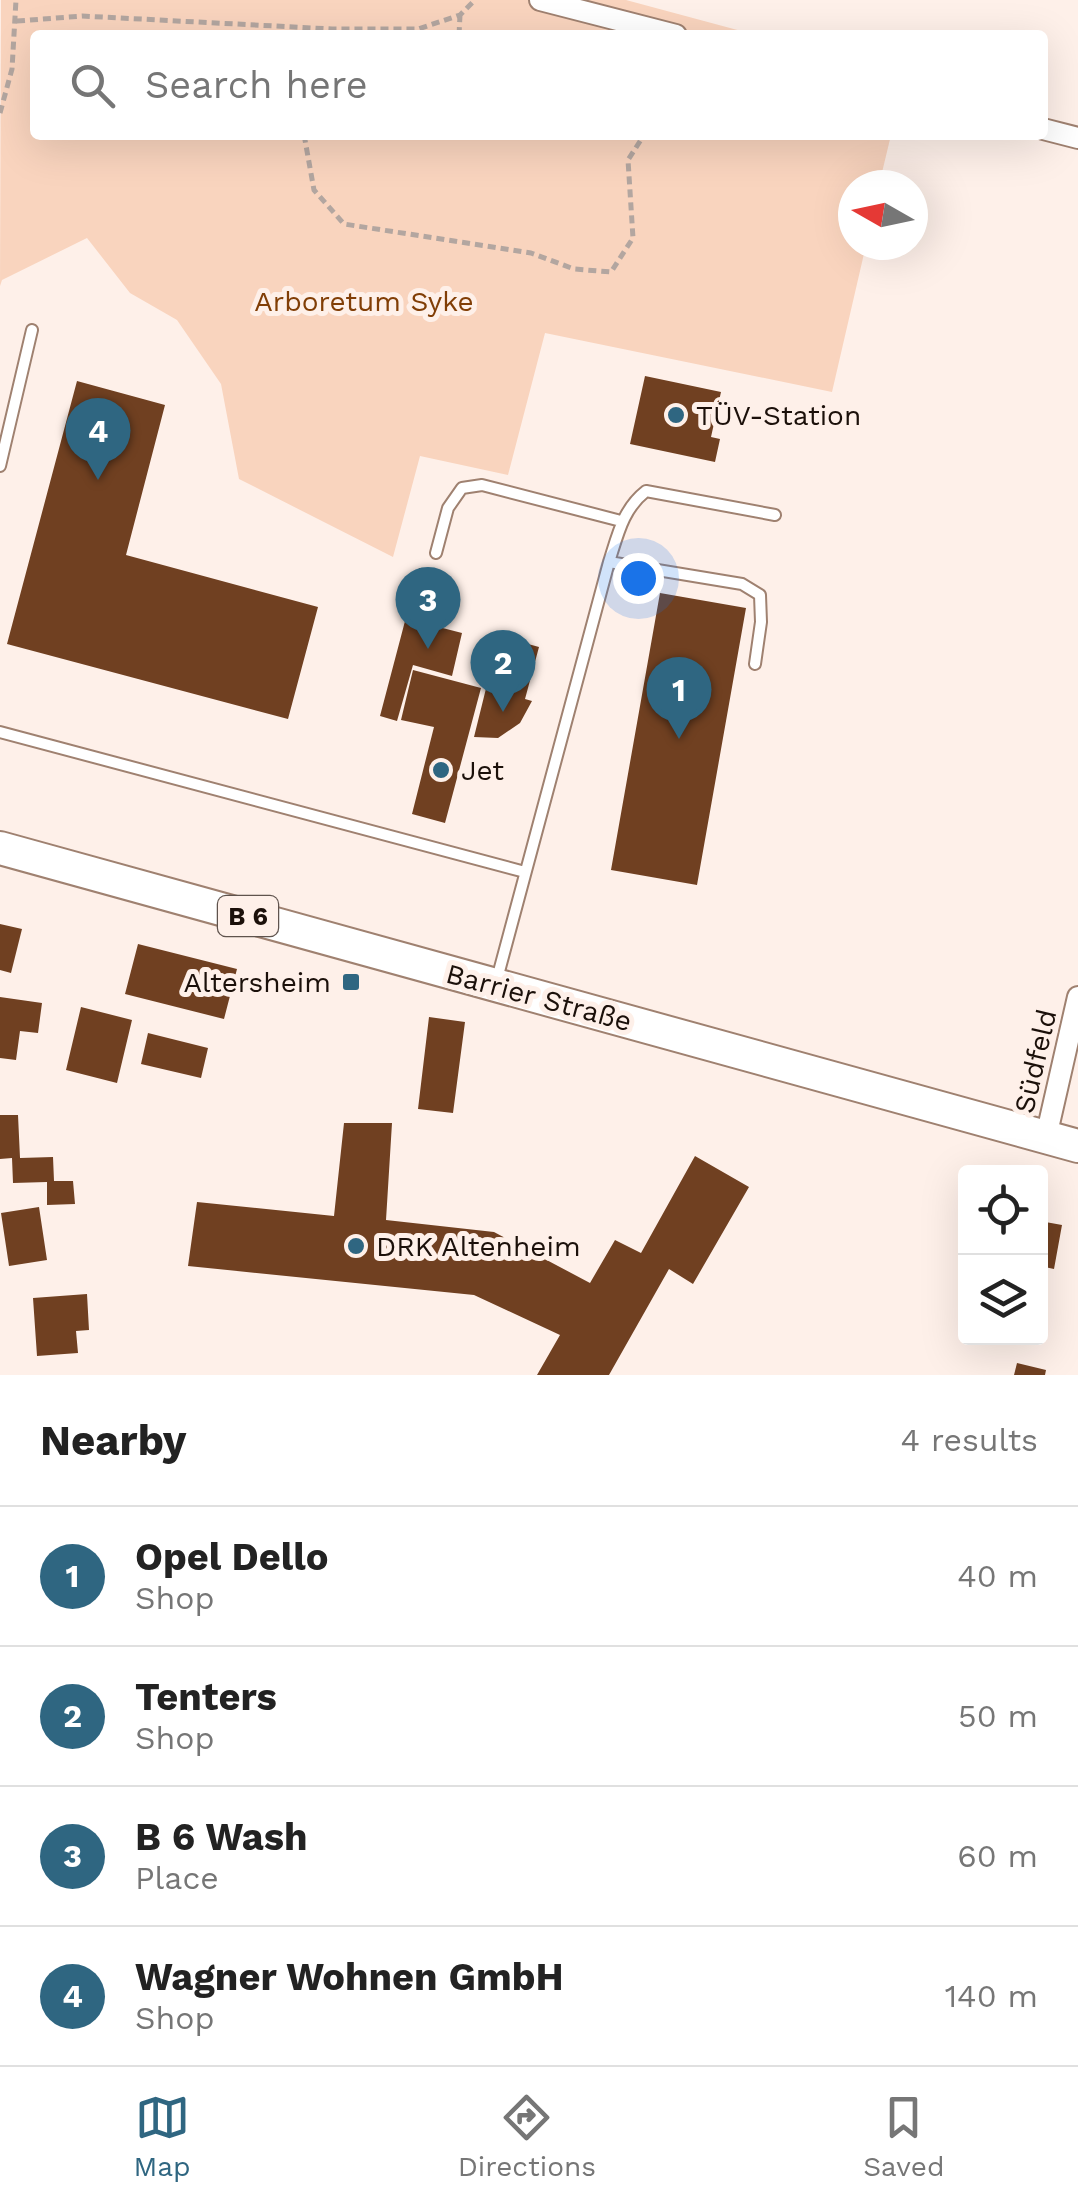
<!DOCTYPE html>
<meta charset="utf-8">
<style>
body{margin:0;font-family:"Work Sans",sans-serif;background:#f2f2f2;color:#222}
.controls{position:absolute;right:30px;bottom:30px;display:grid;overflow:hidden;border-radius:10px;box-shadow:0 10px 40px #0002}
.controls button{width:90px;height:90px;display:grid;place-items:center;padding:0;border:0;border-bottom:2px solid #e0e0e0;background:#fff;color:#222;font:50px sans-serif}
.compass{position:absolute;left:838px;top:170px;width:90px;height:90px;border-radius:50%;background:#fff;box-shadow:0 10px 40px #0002;rotate:279deg}
.you{position:absolute;left:638px;top:578px;width:35px;height:35px;margin:-25px;border:8px solid #fff;border-radius:50%;background:#1a73e8;box-shadow:0 0 0 15px #1a73e833}
.badge{display:grid;place-items:center;width:65px;height:65px;border-radius:50%;background:#2f6681;color:#fff;font-size:32px;font-weight:700}
.pin{position:absolute;translate:-50% -82px;filter:drop-shadow(0 2px 5px #0008)}
.pin::after{content:'';position:absolute;top:52px;width:35px;height:30px;background:inherit;clip-path:polygon(0 0,100% 0,50% 100%)}
.list{margin:0;padding:0;list-style:none}
h2{display:flex;justify-content:space-between;align-items:center;height:130px;margin:0;padding:0 40px;font-size:42px}
h2 small{font-size:32px;font-weight:400;color:#767676}
.list li{display:grid;grid-template-columns:65px 1fr auto;gap:30px;align-items:center;box-sizing:border-box;height:140px;padding:0 40px;border-top:2px solid #e0e0e0}
.list b{display:block;font-size:38px;white-space:nowrap}
.list p{margin:0;font-size:32px;white-space:nowrap;color:#767676}
.list em{font-size:32px;font-style:normal;color:#767676}
.icon{flex:none;width:55px;height:55px;fill:none;stroke:currentColor;stroke-width:2;stroke-linecap:round;stroke-linejoin:round}
.map{position:relative;flex:none;width:1078px;height:1375px;overflow:hidden}
.search{position:absolute;background:#fff;box-shadow:0 10px 40px #0002;left:30px;right:30px;top:30px;height:110px;display:flex;align-items:center;gap:25px;box-sizing:border-box;padding:0 35px;border-radius:10px;color:#767676;font-size:38px}
.sheet{height:690px;background:#fff}
nav{display:flex;justify-content:space-around;align-items:center;box-sizing:border-box;height:140px;border-top:2px solid #e0e0e0;background:#fff;font-size:28px;color:#767676}
nav a{display:grid;justify-items:center;gap:5px}
nav .on{color:#2f6681}
.map>svg:first-child{display:block}
.green{fill:#f9d4be}
.building{fill:#704021}
.lines{fill:none;stroke-linecap:round;stroke-linejoin:round}
.lane-casing{stroke:#9f8170;stroke-width:14}
.street-casing{stroke:#9f8170;stroke-width:24}
.primary-casing{stroke:#9f8170;stroke-width:36}
.path{stroke:#b3a6a0;stroke-width:5;stroke-dasharray:8 5;stroke-linecap:butt}
.lane{stroke:#fff;stroke-width:10}
.street{stroke:#fff;stroke-width:20}
.primary{stroke:#fff;stroke-width:32}
.poi-dot{fill:#2f6681;stroke:#fef0e9;stroke-width:4}
.labels{text-anchor:middle;stroke-width:10;stroke-linejoin:round;paint-order:stroke}
.shield{fill:#fef0e9;stroke:#5f534d;stroke-width:2.5}
.shield-label{font-size:25px;font-weight:bold;fill:#1b100a}
.park-label{font-size:28px;fill:#813e06;stroke:#fef0e9}
.poi-label{font-size:28px;fill:#1b100a;stroke:#fef0e9;text-anchor:start}
.street-label{font-size:28px;fill:#1b100a;stroke:#fef0e9}
</style>
<div class="map">
<svg width="1078" height="1375" viewBox="0 0 1078 1375">
<rect width="100%" height="100%" fill="#fef0e9"/>
<path class="green" d="M1 0H626L756 35H35V135H891L879 185H853V245H866L832 392 545 333 508 475 420 456 393 557 239 479 221 384 177 320 130 293 87 238 2 280 0 286Z"/>
<path class="building" d="M645 376 721 392 711 437 720 439 715 462 630 444Z
M77 381 165 405 126 555 318 607 288 719 7 644Z
M419 568 439 572 427 624 462 633 452 676 413 665 397 721 380 716Z
M660 593 746 608 697 885 611 870Z
M499 636 539 647 525 699 532 701 520 723 498 738 474 737Z
M413 670 481 688 445 823 412 814 434 727 401 720Z
M0 924 22 929 11 973 0 970Z
M138 944 237 969 224 1019 125 994Z
M0 997 42 1003 38 1033 20 1031 16 1060 0 1058Z
M81 1007 132 1020 117 1083 66 1070Z
M429 1017 465 1022 453 1113 418 1109Z
M148 1033 208 1048 201 1078 141 1064Z
M0 1115H18L20 1158 53 1157 54 1181H73L75 1204 47 1205V1182L13 1183 12 1158 0 1159Z
M344 1123H392L386 1220 494 1232 590 1283 615 1240 641 1253 695 1156 749 1187 693 1284 669 1269 609 1375H537L560 1335 474 1295 188 1266 197 1202 334 1216Z
M39 1207 47 1260 9 1266 1 1213Z
M1040 1221 1062 1225 1054 1269 1040 1266Z
M87 1294 89 1330 76 1331 78 1353 37 1356 33 1298Z
M1017 1363 1046 1370 1045 1375H1014Z"/>
<g class="lines">
<defs>
<path id="lane" d="M0 466 32 330
M436 553 448 508 462 488 482 485 621 521
M609 562 742 584 760 595 761 622 755 664
M0 732 525 872
M497 979 609 562C618 534 623 509 646 491L775 515"/>
<path id="street" d="M540 0 676 35
M1043 129 1078 138
M1046 1137 1078 997"/>
<path id="primary" d="M0 848 1078 1146"/>
</defs>
<use href="#lane" class="lane-casing"/>
<use href="#street" class="street-casing"/>
<use href="#primary" class="primary-casing"/>
<path class="path" d="M17 21 82 16 332 29H418L460 15 475 0
M459 35 460 15
M0 113 12 69 16 0
M307 135 305 140 314 190 344 224 531 253 574 269 611 272 633 238 628 160 644 135"/>
<use href="#lane" class="lane"/>
<use href="#street" class="street"/>
<use href="#primary" class="primary"/>
</g>
<g class="poi-dot">
<circle cx="676" cy="415" r="10"/>
<circle cx="441" cy="770" r="10"/>
<rect x="341" y="972" width="20" height="20" rx="5"/>
<circle cx="356" cy="1246" r="10"/>
</g>
<g class="labels">
<rect class="shield" x="218" y="896" width="60" height="40" rx="8"/>
<g class="shield-label">
<text x="248" y="925">B 6</text>
</g>
<g class="park-label">
<text x="364" y="311">Arboretum Syke</text>
</g>
<g class="poi-label">
<text x="696" y="425">TÜV-Station</text>
<text x="461" y="780">Jet</text>
<text x="331" y="992" text-anchor="end">Altersheim</text>
<text x="376" y="1256">DRK Altenheim</text>
</g>
<g class="street-label">
<text transform="translate(539 997) rotate(15)" y="10">Barrier Straße</text>
<text transform="translate(1035 1061) rotate(-77)" y="10">Südfeld</text>
</g>
</g>
</svg>
<div class="controls">
<button><svg class="icon" aria-label="locate" viewBox="0 0 24 24"><circle cx="12" cy="12" r="6"/><path d="M12 2v4M12 18v4M2 12h4M18 12h4"/></svg></button>
<button><svg class="icon" aria-label="layers" viewBox="0 0 24 24"><path d="M12 4l9 5-9 5-9-5zM3 14l9 5 9-5"/></svg></button>
</div>
<svg class="compass" viewBox="-18 -18 36 36"><path d="M0-13l5 13h-10z" fill="#e53935"/><path d="M0 13l5-13h-10z" fill="#767676"/></svg>
<div class="you"></div>
<div class="pin badge" style="left:679px;top:739px">1</div>
<div class="pin badge" style="left:503px;top:712px">2</div>
<div class="pin badge" style="left:428px;top:649px">3</div>
<div class="pin badge" style="left:98px;top:480px">4</div>
<div class="search"><svg class="icon" aria-label="search" viewBox="0 0 24 24"><circle cx="10" cy="10" r="6"/><path d="M15 15l6 6"/></svg>Search here</div>
</div>
<section class="sheet">
<h2>Nearby<small>4 results</small></h2>
<ul class="list">
<li><span class="badge">1</span><div><b>Opel Dello</b><p>Shop</p></div><em>40 m</em></li>
<li><span class="badge">2</span><div><b>Tenters</b><p>Shop</p></div><em>50 m</em></li>
<li><span class="badge">3</span><div><b>B 6 Wash</b><p>Place</p></div><em>60 m</em></li>
<li><span class="badge">4</span><div><b>Wagner Wohnen GmbH</b><p>Shop</p></div><em>140 m</em></li>
</ul>
</section>
<nav>
<a class="on"><svg class="icon" aria-label="map" viewBox="0 0 24 24"><path d="M3 6l6-2 6 2 6-2v14l-6 2-6-2-6 2zM9 4v14M15 6v14"/></svg>Map</a>
<a><svg class="icon" aria-label="directions" viewBox="0 0 24 24"><path d="M12 3l9 9-9 9-9-9zM9 14v-3h6M13 9l2 2-2 2"/></svg>Directions</a>
<a><svg class="icon" aria-label="saved" viewBox="0 0 24 24"><path d="M7 4h10v16l-5-4-5 4z"/></svg>Saved</a>
</nav>
